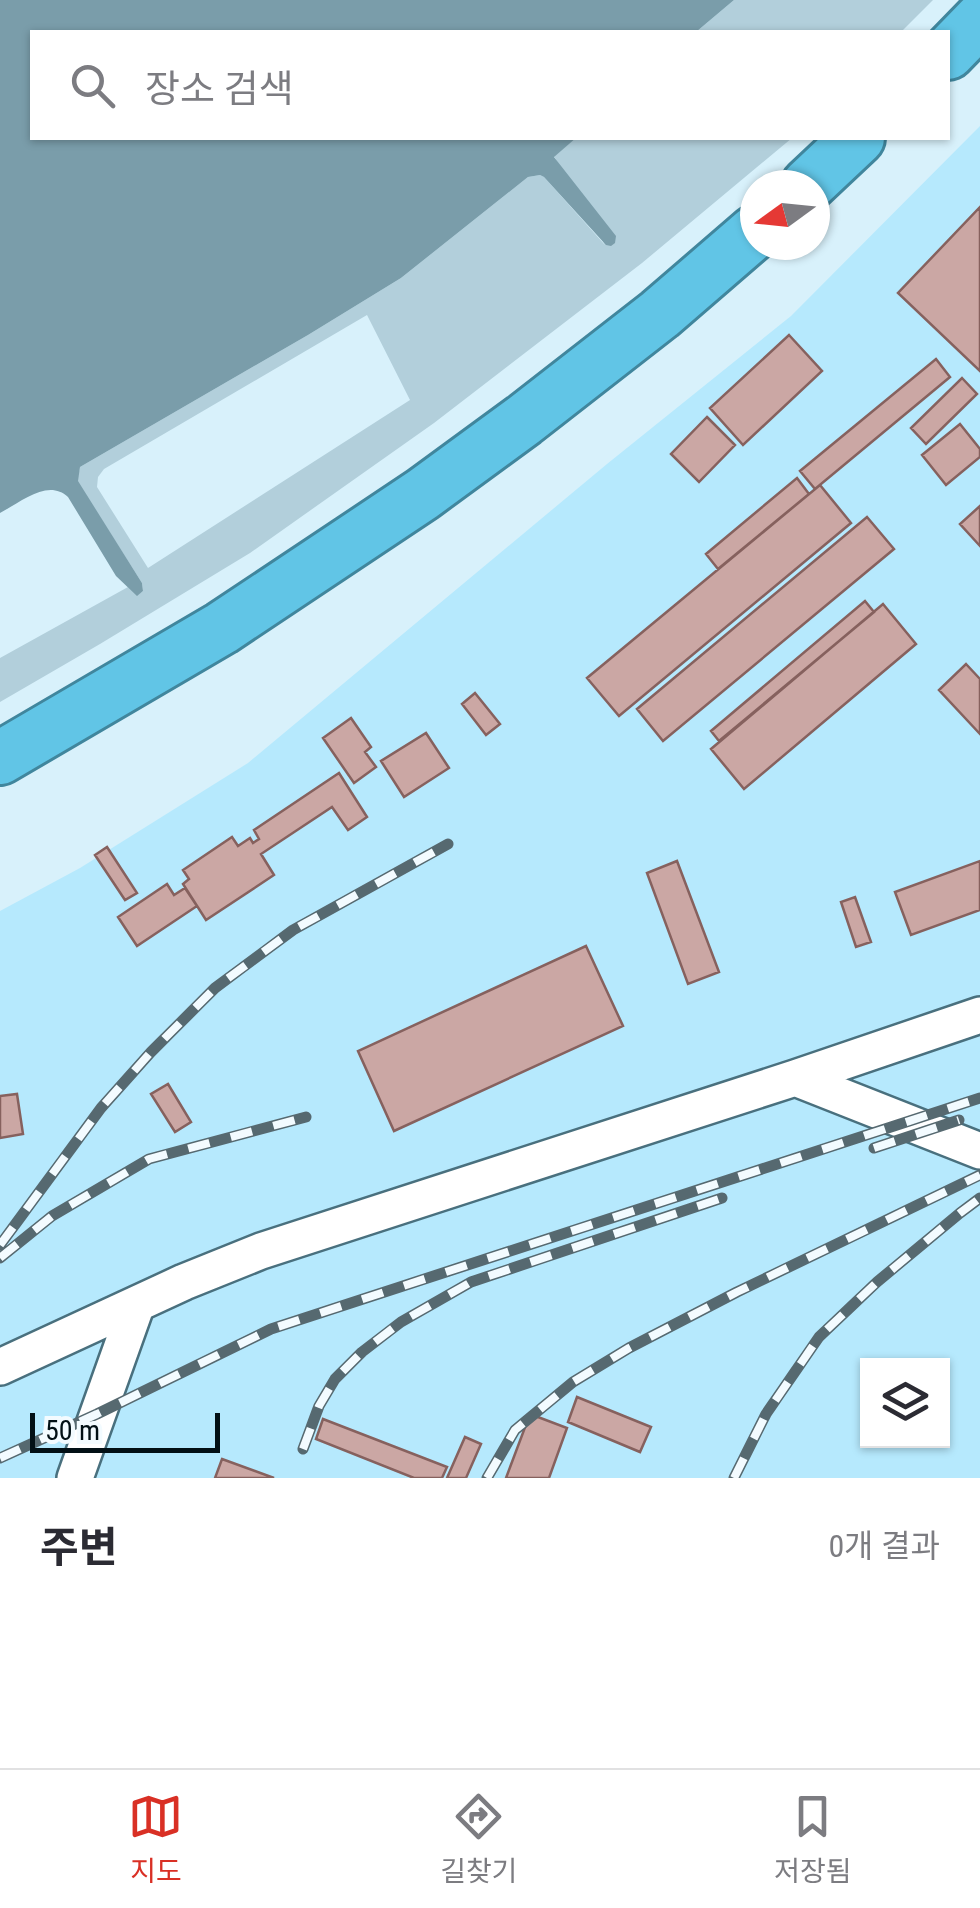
<!DOCTYPE html>
<html lang="ko">
<meta charset="utf-8">
<style>
body{margin:0;font-family:"Roboto Condensed","Noto Sans KR",sans-serif;background:#f7f7f7;color:#2b2b33}
.controls{position:absolute;right:30px;bottom:30px;display:grid;overflow:hidden;border-radius:0px;box-shadow:0 2px 8px #0004}
.controls button{width:90px;height:90px;display:grid;place-items:center;padding:0;border:0;border-bottom:2px solid #e1e1e2;background:#fff;color:#2b2b33;font:50px sans-serif}
.compass{position:absolute;left:740px;top:170px;width:90px;height:90px;border-radius:50%;background:#fff;box-shadow:0 2px 8px #0004;rotate:255deg}
.scale{position:absolute;left:30px;bottom:25px;width:190px;box-sizing:border-box;padding-left:10px;border:5px solid #021015;border-top:0;font-size:28px;line-height:35px;white-space:nowrap;color:#021015;-webkit-text-stroke:8px #f3fbff;paint-order:stroke}
.list{margin:0;padding:0;list-style:none}
h2{display:flex;justify-content:space-between;align-items:center;height:130px;margin:0;padding:0 40px;font-size:42px}
h2 small{font-size:32px;font-weight:400;color:#7c7c81}
.icon{flex:none;width:55px;height:55px;fill:none;stroke:currentColor;stroke-width:2;stroke-linecap:round;stroke-linejoin:round}
.map{position:relative;flex:none;width:980px;height:1478px;overflow:hidden}
.search{position:absolute;background:#fff;box-shadow:0 2px 8px #0004;left:30px;right:30px;top:30px;height:110px;display:flex;align-items:center;gap:25px;box-sizing:border-box;padding:0 35px;border-radius:0px;color:#7c7c81;font-size:38px}
.sheet{height:290px;background:#fff}
nav{display:flex;justify-content:space-around;align-items:center;box-sizing:border-box;height:140px;border-top:2px solid #e1e1e2;background:#fff;font-size:28px;color:#7c7c81}
nav a{display:grid;justify-items:center;gap:5px}
nav .on{color:#d93025}
.map>svg:first-child{display:block}
.built{fill:#b6e9fd;fill-rule:evenodd}
.green{fill:#b2cfdb;fill-rule:evenodd}
.water{fill:#7a9daa}
.building{fill:#cba7a4;stroke:#86615e;stroke-width:2.5}
.lines{fill:none;stroke-linecap:round;stroke-linejoin:round}
.minor-casing{stroke:#49707e;stroke-width:40}
.highway-casing{stroke:#40869d;stroke-width:58}
.minor{stroke:#fff;stroke-width:35}
.highway{stroke:#61c5e6;stroke-width:52}
.rail-casing{stroke:#566970;stroke-width:11}
.rail{stroke:#f3fbff;stroke-width:8;stroke-dasharray:22;stroke-linecap:butt}
</style>
<div class="map">
<svg width="980" height="1478" viewBox="0 0 980 1478">
<rect width="100%" height="100%" fill="#d8f1fb"/>
<path class="built" d="M980 126V1478H0V911L80 868 248 763 607 464 791 316ZM868 1366H942V1440H868Z"/>
<path class="green" d="M734 0H933L901 32H696Z
M576 138H792L642 263 434 423 250 553 100 644 0 702V658L128 587 137 595 143 591 142 583 77 481 80 467 308 335 401 278 528 177 540 175 544 177 605 245 554 156ZM367 315 410 400 148 568 97 487 98 477 104 469Z"/>
<path class="water" d="M0 0H734L696 32H32V138H576L554 157 616 236 615 243 611 246 606 245 544 177 540 175 528 177 401 278 308 335 80 467 78 481 142 583 143 591 137 596 116 576 68 497C48 478 21 502 0 513Z"/>
<path class="building" d="M980 207V371L898 293Z
M789 335 822 371 743 445 710 408Z
M936 359 950 377 815 489 800 471Z
M962 378 977 394 926 444 911 428Z
M707 417 735 445 699 482 671 454Z
M960 424 980 449V457L946 485 922 455Z
M797 478 809 494 718 569 706 554Z
M820 485 851 523 619 716 587 678Z
M980 506V546L960 524Z
M867 517 894 549 663 741 637 709Z
M865 601 874 612 719 741 711 731Z
M883 604 916 644 744 789 711 749Z
M966 664 980 679V734L939 690Z
M475 693 500 724 486 735 462 704Z
M351 718 371 747 365 752 376 767 354 783 323 738Z
M426 733 449 768 404 797 381 761Z
M339 773 367 817 348 830 332 807 261 854 274 875 206 920 183 884 189 879 183 870 232 837 238 846 250 838 253 843 259 839 254 830Z
M107 847 137 893 125 900 95 855Z
M677 861 719 972 688 984 647 873Z
M980 861V910L911 935 895 892Z
M167 884 174 895 185 888 197 906 137 946 118 917Z
M855 897 871 942 856 947 841 902Z
M586 946 623 1026 394 1131 358 1051Z
M168 1084 191 1122 175 1132 151 1094Z
M17 1094 23 1134 0 1138V1096Z
M577 1397 651 1427 640 1452 568 1422Z
M530 1414 567 1428 549 1478H506Z
M323 1419 447 1467 442 1478H414L316 1439Z
M465 1437 481 1444 466 1478H447Z
M222 1459 274 1478H215Z"/>
<g class="lines">
<defs>
<path id="minor" d="M795 1078 980 1151
M0 1367 184 1282 261 1251 795 1078 980 1015
M75 1478 137 1304"/>
<path id="highway" d="M948 53 980 20
M808 185 858 138
M0 758 222 628 423 494 524 420 660 314 755 232"/>
</defs>
<use href="#minor" class="minor-casing"/>
<use href="#highway" class="highway-casing"/>
<use href="#minor" class="minor"/>
<use href="#highway" class="highway"/>
<defs>
<path id="rail" d="M874 1148 959 1120
M0 1245 101 1108 151 1052 215 988 293 930 448 844
M0 1258 52 1216 149 1159 306 1117
M303 1449 319 1406 335 1379 362 1352 401 1322 471 1282 722 1198
M0 1458 97 1414 271 1329 980 1098
M487 1478 515 1430 573 1382 629 1348 737 1292 980 1175
M734 1478 766 1414 819 1337 877 1282 960 1213 980 1198"/>
</defs>
<use href="#rail" class="rail-casing"/>
<use href="#rail" class="rail"/>
</g>
</svg>
<div class="controls">
<button><svg class="icon" aria-label="layers" viewBox="0 0 24 24"><path d="M12 4l9 5-9 5-9-5zM3 14l9 5 9-5"/></svg></button>
</div>
<svg class="compass" viewBox="-18 -18 36 36"><path d="M0-13l5 13h-10z" fill="#e53935"/><path d="M0 13l5-13h-10z" fill="#7c7c81"/></svg>
<div class="scale">50 m</div>
<div class="search"><svg class="icon" aria-label="search" viewBox="0 0 24 24"><circle cx="10" cy="10" r="6"/><path d="M15 15l6 6"/></svg>장소 검색</div>
</div>
<section class="sheet">
<h2>주변<small>0개 결과</small></h2>
<ul class="list">
</ul>
</section>
<nav>
<a class="on"><svg class="icon" aria-label="map" viewBox="0 0 24 24"><path d="M3 6l6-2 6 2 6-2v14l-6 2-6-2-6 2zM9 4v14M15 6v14"/></svg>지도</a>
<a><svg class="icon" aria-label="directions" viewBox="0 0 24 24"><path d="M12 3l9 9-9 9-9-9zM9 14v-3h6M13 9l2 2-2 2"/></svg>길찾기</a>
<a><svg class="icon" aria-label="saved" viewBox="0 0 24 24"><path d="M7 4h10v16l-5-4-5 4z"/></svg>저장됨</a>
</nav>
